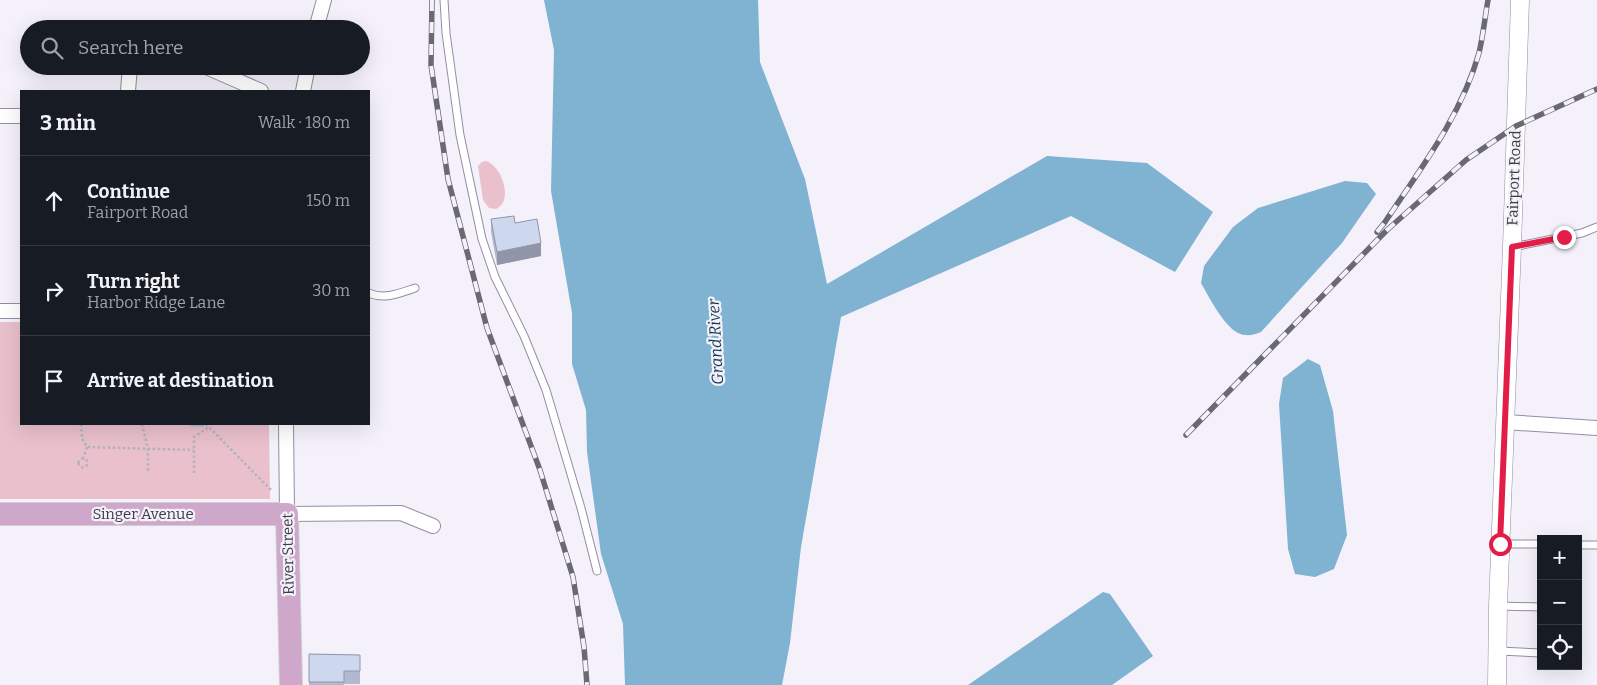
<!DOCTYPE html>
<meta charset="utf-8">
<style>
body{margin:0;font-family:Bitter,serif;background:#242831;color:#f1f3f6}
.controls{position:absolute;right:15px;bottom:15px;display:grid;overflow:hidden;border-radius:0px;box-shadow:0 5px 20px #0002}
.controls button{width:45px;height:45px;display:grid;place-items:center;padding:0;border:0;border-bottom:1px solid #363941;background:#171b24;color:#f1f3f6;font:25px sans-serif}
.stop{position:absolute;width:15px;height:15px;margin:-11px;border:4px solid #e11d48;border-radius:50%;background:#fff}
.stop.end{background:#e11d48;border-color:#fff;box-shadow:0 1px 5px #0008}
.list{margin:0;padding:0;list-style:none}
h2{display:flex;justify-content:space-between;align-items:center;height:65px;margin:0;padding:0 20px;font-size:21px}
h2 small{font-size:16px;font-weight:400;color:#9ea1a6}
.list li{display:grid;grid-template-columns:32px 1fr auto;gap:15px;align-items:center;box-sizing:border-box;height:90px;padding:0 20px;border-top:1px solid #363941}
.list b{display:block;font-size:19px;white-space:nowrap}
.list p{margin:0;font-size:16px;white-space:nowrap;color:#9ea1a6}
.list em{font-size:16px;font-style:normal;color:#9ea1a6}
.icon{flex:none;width:28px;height:28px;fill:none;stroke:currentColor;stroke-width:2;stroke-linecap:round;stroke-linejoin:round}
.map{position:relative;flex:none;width:1597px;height:685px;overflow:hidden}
.search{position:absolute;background:#171b24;box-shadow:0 5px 20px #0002;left:20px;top:20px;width:350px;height:55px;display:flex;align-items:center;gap:12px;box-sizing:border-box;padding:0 18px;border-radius:28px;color:#9ea1a6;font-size:19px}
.panel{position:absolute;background:#171b24;box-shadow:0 5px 20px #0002;left:20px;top:90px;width:350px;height:335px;border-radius:0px}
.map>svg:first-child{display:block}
.green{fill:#e9c0cb}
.water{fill:#80b2d1}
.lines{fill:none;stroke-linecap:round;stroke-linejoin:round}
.service-casing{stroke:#938da4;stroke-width:9}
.minor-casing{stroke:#938da4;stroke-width:16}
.tertiary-casing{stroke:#938da4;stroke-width:19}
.primary-casing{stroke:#d0d0d2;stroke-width:24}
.path{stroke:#b4b2bb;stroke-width:2.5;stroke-dasharray:2.5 2.5;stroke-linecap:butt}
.service{stroke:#fff;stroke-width:7}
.minor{stroke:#fff;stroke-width:14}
.tertiary{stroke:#fff;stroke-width:18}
.primary{stroke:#cea7cb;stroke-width:22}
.rail-casing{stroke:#6a6871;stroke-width:5.5}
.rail{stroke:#f4f1fb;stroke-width:4;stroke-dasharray:11;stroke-linecap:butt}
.wall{fill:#b0b9cd}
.shaded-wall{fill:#9096a7}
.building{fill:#cdd7ee;stroke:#9096a7}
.route{stroke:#e11d48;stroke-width:6}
.labels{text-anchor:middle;stroke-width:4.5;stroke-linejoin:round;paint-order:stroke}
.street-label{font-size:15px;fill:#3d3b44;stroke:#f4f1fb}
.water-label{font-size:16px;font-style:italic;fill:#113a50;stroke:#f4f1fb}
</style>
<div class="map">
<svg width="1597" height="685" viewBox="0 0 1597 685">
<rect width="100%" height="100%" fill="#f4f1fb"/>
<path class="green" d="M486 161C502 166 514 201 496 209L489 208 483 200 478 166 482 162Z
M0 322H21V424H269L270 499H0Z"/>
<path class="water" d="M544 0H758L760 62 805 179 827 284 1047 156 1147 163 1213 212 1175 272 1071 216 841 317 801 547 790 643 782 685H625L623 624 601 554 587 452 586 410 572 364V313L551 191 554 50Z
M1345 181 1367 183 1376 194 1342 243 1261 332C1254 335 1246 337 1238 333 1223 325 1209 297 1201 283L1204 266 1233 227 1258 208Z
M1308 359 1320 365 1333 411 1347 535 1334 569 1315 577 1295 574 1288 549 1279 404 1283 378Z
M1103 592 1110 594 1153 656 1112 685H968Z"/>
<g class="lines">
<defs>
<path id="service" d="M444 0 446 33 460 135 482 239 495 277 524 336 546 390 581 508 597 571
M1513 247 1582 233 1597 227
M369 293C384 300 400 293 415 288
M1501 544H1541
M1578 545H1597
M1499 606 1541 607
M1499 651 1541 653"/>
<path id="minor" d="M316 29 324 0
M204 66 261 91
M128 91 130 66
M303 91 308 66
M0 116H21
M0 311H21
M1505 422 1597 428
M286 424 287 514 401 513 433 526"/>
<path id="tertiary" d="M1497 685 1498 606 1512 247 1520 0"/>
<path id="primary" d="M0 514H287L291 685"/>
</defs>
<use href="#service" class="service-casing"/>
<use href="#minor" class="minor-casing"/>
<use href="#tertiary" class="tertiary-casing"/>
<use href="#primary" class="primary-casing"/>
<path class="path" d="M81 424 82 438 87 447 194 450
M142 424 148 449V472
M206 424 272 491
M78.5 463a4.5 4.5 0 1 1 9 0a4.5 4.5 0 1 1-9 0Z
M83 459 87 447
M194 473V437L209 427"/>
<use href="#service" class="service"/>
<use href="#minor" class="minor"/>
<use href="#tertiary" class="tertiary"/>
<use href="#primary" class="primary"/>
<defs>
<path id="rail" d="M432 0 431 65 448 179 487 328 540 470 573 577 584 647 587 685
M1377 232 1385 222C1421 168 1461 116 1479 53 1483 36 1485 17 1488 0
M1186 435 1387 230 1466 160 1516 126 1597 89"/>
</defs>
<use href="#rail" class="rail-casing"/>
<use href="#rail" class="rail"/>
</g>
<path class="wall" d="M491 219 515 223 541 256 497 265 491 232Z
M189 424H204V427L189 426Z
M309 654 360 655V684H344V685H309Z"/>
<path class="shaded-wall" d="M541 243V256L497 265V252Z"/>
<path class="building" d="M514 216 515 223 537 219 541 243 497 252 491 219Z
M309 654 360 655V671H344V682H309Z"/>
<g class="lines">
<path class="route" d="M1500 544 1512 247 1564 237"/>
</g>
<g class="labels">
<g class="street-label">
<text transform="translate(1514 178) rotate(-88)" y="5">Fairport Road</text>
<text x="143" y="519">Singer Avenue</text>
<text transform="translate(288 554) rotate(-91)" y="5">River Street</text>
</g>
<g class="water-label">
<text transform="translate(715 342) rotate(-93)" y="6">Grand River</text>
</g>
</g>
</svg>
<div class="controls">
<button>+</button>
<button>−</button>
<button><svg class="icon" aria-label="locate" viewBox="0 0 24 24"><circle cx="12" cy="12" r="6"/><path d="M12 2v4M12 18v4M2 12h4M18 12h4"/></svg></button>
</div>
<div class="stop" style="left:1500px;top:544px"></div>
<div class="stop end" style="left:1564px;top:237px"></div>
<div class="search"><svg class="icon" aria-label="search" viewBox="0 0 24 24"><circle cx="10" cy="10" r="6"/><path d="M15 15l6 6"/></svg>Search here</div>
<section class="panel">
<h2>3 min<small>Walk · 180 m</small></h2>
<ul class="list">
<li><svg class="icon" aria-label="ahead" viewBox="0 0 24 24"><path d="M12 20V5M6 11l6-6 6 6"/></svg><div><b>Continue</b><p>Fairport Road</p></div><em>150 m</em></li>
<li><svg class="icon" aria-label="right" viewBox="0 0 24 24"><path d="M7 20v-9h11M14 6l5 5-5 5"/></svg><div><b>Turn right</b><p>Harbor Ridge Lane</p></div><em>30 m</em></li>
<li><svg class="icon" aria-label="arrive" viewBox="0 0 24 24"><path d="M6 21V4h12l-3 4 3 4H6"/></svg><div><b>Arrive at destination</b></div></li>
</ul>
</section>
</div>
